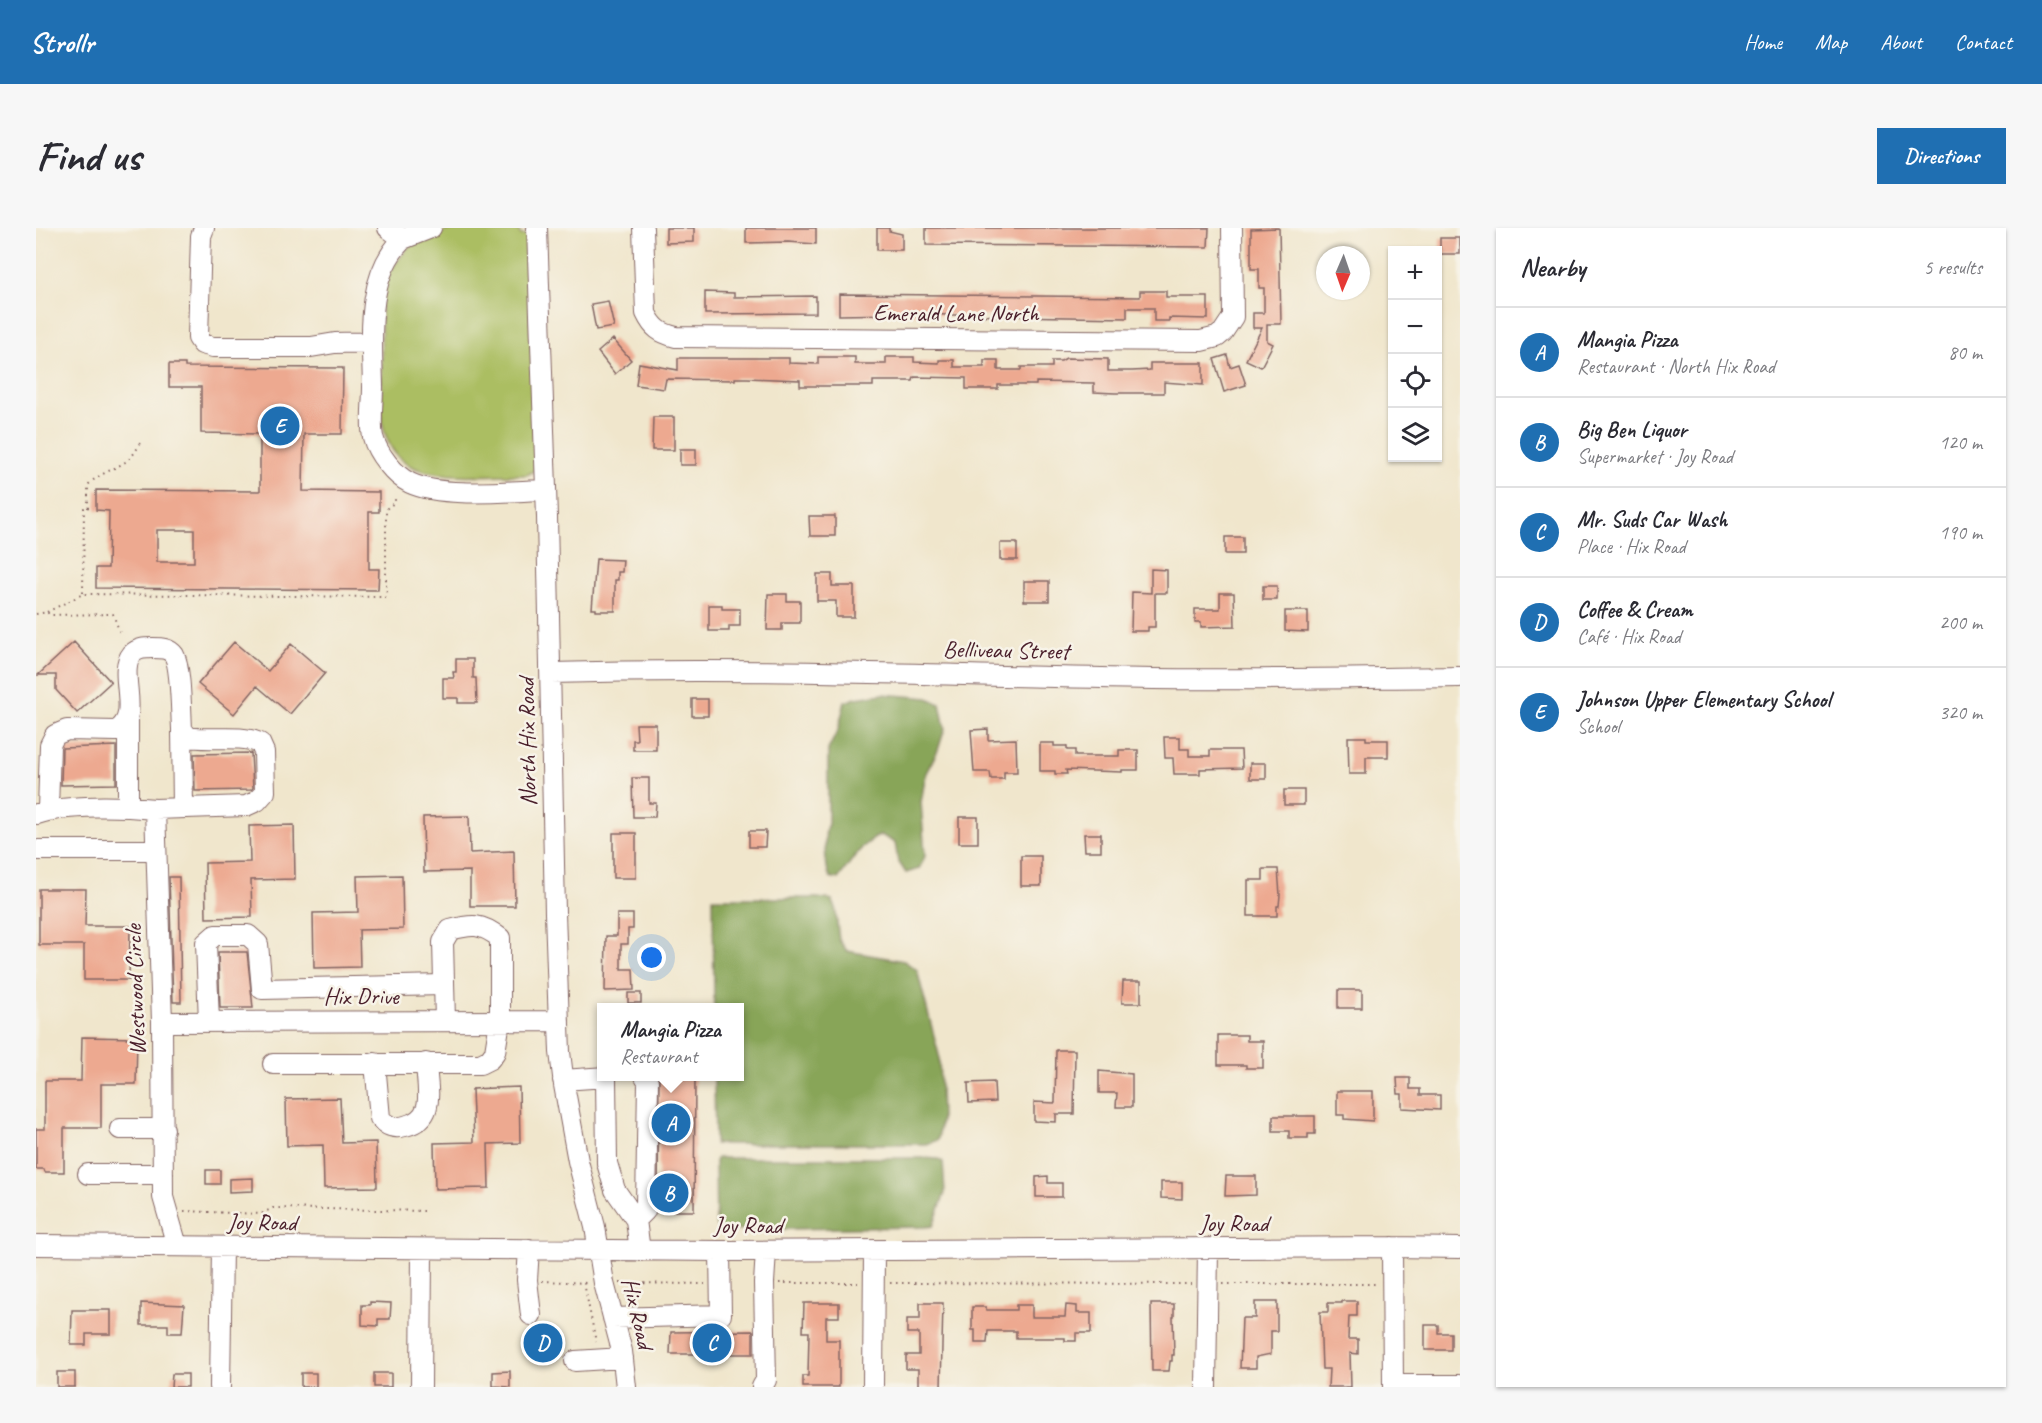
<!DOCTYPE html>
<meta charset="utf-8">
<style>
body{margin:0;font-family:Caveat,sans-serif;background:#f7f7f7;color:#2b2b33}
.controls{position:absolute;right:18px;top:18px;display:grid;overflow:hidden;border-radius:0px;box-shadow:0 2px 4px #0004}
.controls button{width:54px;height:54px;display:grid;place-items:center;padding:0;border:0;border-bottom:2px solid #e1e1e2;background:#fff;color:#2b2b33;font:30px sans-serif}
.compass{position:absolute;left:1280px;top:18px;width:54px;height:54px;border-radius:50%;background:#fff;box-shadow:0 2px 4px #0004;rotate:182deg}
.you{position:absolute;left:616px;top:730px;width:21px;height:21px;margin:-15px;border:4px solid #fff;border-radius:50%;background:#1a73e8;box-shadow:0 0 0 9px #1a73e833}
.badge{display:grid;place-items:center;width:39px;height:39px;border-radius:50%;background:#1f6fb2;color:#fff;font-size:20px;font-weight:700}
.pin{position:absolute;translate:-50% -50%;border:3px solid #fff;box-shadow:0 2px 6px #0006}
.popup{position:absolute;left:561px;top:775px;width:147px;height:78px;box-sizing:border-box;display:grid;place-content:center;border-radius:0px;background:#fff;filter:drop-shadow(0 2px 4px #0005);font-size:20px;white-space:nowrap;color:#7c7c81}
.popup b{font-size:22px;color:#2b2b33}
.popup::after{content:'';position:absolute;left:50%;top:100%;margin-left:-12px;border:12px solid transparent;border-top-color:#fff}
.list{margin:0;padding:0;list-style:none}
h2{display:flex;justify-content:space-between;align-items:center;height:78px;margin:0;padding:0 24px;font-size:26px}
h2 small{font-size:20px;font-weight:400;color:#7c7c81}
.list li{display:grid;grid-template-columns:39px 1fr auto;gap:18px;align-items:center;box-sizing:border-box;height:90px;padding:0 24px;border-top:2px solid #e1e1e2}
.list b{display:block;font-size:22px;white-space:nowrap}
.list p{margin:0;font-size:20px;white-space:nowrap;color:#7c7c81}
.list em{font-size:20px;font-style:normal;color:#7c7c81}
.icon{flex:none;width:33px;height:33px;fill:none;stroke:currentColor;stroke-width:2;stroke-linecap:round;stroke-linejoin:round}
.map{position:relative;flex:none;width:1424px;height:1159px;overflow:hidden;border-radius:0px}
header{display:flex;align-items:center;gap:36px;box-sizing:border-box;height:84px;padding:0 30px;background:#1f6fb2;color:#fff}
header strong{font-size:28px}
nav{display:flex;gap:33px;margin-inline-start:auto;font-size:21px}
.intro{display:flex;align-items:center;justify-content:space-between;box-sizing:border-box;height:144px;padding:0 36px}
h1{margin:0;font-size:42px}
.button{padding:15px 27px;border-radius:0px;background:#1f6fb2;color:#fff;font-size:21px;font-weight:700}
main{display:flex;gap:36px;padding:0 36px}
aside{flex:1;background:#fff;border-radius:0px;box-shadow:0 2px 4px #0004}
.map>svg:first-child{display:block}
.green{fill:#abbe62;stroke:#7a6e46;stroke-width:1.5}
.forest{fill:#88a558;stroke:#696242;stroke-width:1.5}
.building{fill:#eda990;fill-rule:evenodd}
.lines{fill:none;stroke-linecap:round;stroke-linejoin:round}
.minor-casing{stroke:#846563;stroke-width:22}
.path{stroke:#846563;stroke-width:2;stroke-dasharray:1.5 4.5;stroke-linecap:butt}
.minor{stroke:#fff;stroke-width:20}
.labels{text-anchor:middle;stroke-width:5;stroke-linejoin:round;paint-order:stroke}
.street-label{font-size:24px;fill:#4a1f2b;stroke:#f7f3e8}
</style>
<header>
<strong>Strollr</strong>
<nav><a>Home</a><a>Map</a><a>About</a><a>Contact</a></nav>
</header>
<div class="intro"><h1>Find us</h1><a class="button">Directions</a></div>
<main>
<div class="map">
<svg width="1424" height="1159" viewBox="0 0 1424 1159">
<rect width="100%" height="100%" fill="#f7f3e8"/>
<filter id="ink" filterUnits="userSpaceOnUse"><feTurbulence type="fractalNoise" baseFrequency=".0167" numOctaves="2"/><feDisplacementMap in="SourceGraphic" scale="12" xChannelSelector="R" yChannelSelector="G"/><feConvolveMatrix kernelMatrix="1 2 1 2 8 2 1 2 1" color-interpolation-filters="sRGB"/></filter>
<filter id="wash" filterUnits="userSpaceOnUse"><feTurbulence type="fractalNoise" baseFrequency=".008" numOctaves="4" result="noise"/><feDisplacementMap in="SourceGraphic" scale="24" xChannelSelector="R" yChannelSelector="G"/><feGaussianBlur stdDeviation="1.35" result="paint"/><feColorMatrix in="noise" values="0 0 0 0 0 0 0 0 0 0 0 0 0 0 0 0 0 1.4 0 .05"/><feComposite in="paint" operator="in"/></filter>
<g filter="url(#wash)">
<rect width="100%" height="100%" fill="#f0e6cc"/>
<path class="green" d="M442 0H481L485 7H492L499 242 491 247C459 246 397 253 371 236 356 227 349 209 346 193L345 71 353 44 373 18 412 2Z"/>
<path class="forest" d="M847 466 892 470 904 476 909 500 902 522 890 545 885 574 889 628 883 641 870 645 862 633 859 615 845 607C824 616 816 633 802 651L794 649C789 640 787 604 792 596V522L802 502 809 474 820 470Z
M677 670H781L796 672 799 678 803 712 811 723 868 733 881 742 903 827 905 892 902 912 890 916H679L678 849 704 848V780L678 779Z
M681 930H887L902 931 907 934 909 965 897 998 888 999 683 1002 680 998 679 933Z"/>
<g id="blocks">
<path class="building" d="M630 0H658V14L630 15Z
M710 0H780V16L752 14 710 15Z
M841 0H853V3L866 6V22H841Z
M890 0H1173L1172 19 890 17Z
M1243 0 1245 96H1231V113L1237 116 1225 139 1210 132 1226 100H1217V85H1228V60H1223V41H1215V1Z
M1404 10H1424V26H1404Z
M1104 63H1130V69H1172V91L1133 90V93H1118V80H1091V90L861 86 803 87V66L1104 69Z
M669 64 698 65V69L780 68V85L669 86Z
M572 73 578 99 560 102 555 76Z
M577 111 595 132 579 146 562 124Z
M1191 127 1194 139 1203 136 1210 157 1188 164 1178 131Z
M782 129H819V136H850V129H878V134L903 135V132H918V139H948V132H962V142H985V139H1016V133H1025L1030 130 1072 131V143H1096L1114 142V135H1167V157L1128 154V165H1079L1058 164V155L1000 154V157H962V161H930V150L878 149 877 153H837V158H764V152L711 150H699V152L630 151 628 161 600 157 603 135 642 142V130H753V135L782 136Z
M133 136H149V139L307 140 306 206H268L267 263 343 264V284H333V341H343L342 362 60 360V340H72L73 283 60 282V262L224 263V206L165 205V159H133ZM121 302H158V334H121Z
M617 189H638V222H616Z
M644 221H660V237H644Z
M773 288H799V308H774Z
M1189 309H1207V326H1189Z
M964 315H981V332H964Z
M560 331 587 332 586 344H582V352H579V383H560V381H556Z
M1115 341 1131 342V365H1119V399H1112V403H1095L1096 364 1115 365Z
M781 346H796V358H818V389H800V373H781Z
M988 353H1013V373H988Z
M1227 358H1241V372H1227Z
M1184 365H1198L1199 398 1165 399V394H1159V381H1184Z
M732 366H751V373H764V395H746V402H731Z
M673 377H686V381H704V398H693V403H673Z
M1249 383H1272V404L1249 403Z
M38 414 75 454 41 485 20 462V447H2Z
M198 414 232 443 255 416 289 445 254 486 221 458 198 486 162 456Z
M420 431H437V450H440L441 475H422V470H407V450H418L417 444H420Z
M656 471H672V488H656Z
M600 496H620V522H597V512H601Z
M952 501V512L980 511 981 544H968V551H955L954 544H938L935 502Z
M1128 509H1144V521H1153V528H1174V522H1205L1206 540 1164 541V546H1138L1137 530H1129Z
M1312 509H1330V512H1352V529H1330V546H1313Z
M1004 515H1018V518H1031V522H1039V528H1083V522H1102V542H1086V544L1030 542 1031 546H1019V543H1004Z
M80 518V556L25 557 26 520Z
M215 525 217 560 215 562 159 563 158 526Z
M1214 535H1230V551H1214Z
M596 550H613V575H620L619 589H597Z
M1248 562H1268V577H1248Z
M433 588 434 625 478 623 479 678H434V643L388 644 387 589Z
M923 589H942V615H923Z
M258 597 259 651 215 652 216 689 170 690 169 635 214 634 213 598Z
M713 603H730L729 619H713Z
M577 605H600V650H577Z
M1048 606H1065V623H1049Z
M985 628H1005V658H985Z
M1227 641H1242L1244 667 1243 678H1241V688H1212V652H1227Z
M366 647 367 701 323 702 324 739 278 740 277 685 322 684 321 648Z
M133 649H143L145 774H137Z
M3 661H50L49 698H94L93 752H48V717H3Z
M581 686H597V701H592V716H585V741H597L598 762 569 763 570 708H581Z
M182 724H211L217 780H184Z
M1087 753H1105V775H1086Z
M1302 762H1326V780H1302Z
M592 765H605V775H592Z
M1182 807H1211V813H1227V840H1210V837H1182Z
M46 809 101 810 100 856H65V900H28V944H9L8 941H0V901H9V853H45Z
M1020 822H1039L1038 886H1020V894L998 893V874L1019 875Z
M1063 843 1096 846V879H1080L1081 865H1063Z
M623 849H659L658 983H626V973H622Z
M1361 850H1374V861H1384V867H1404V882L1366 880V866H1362Z
M958 854 959 874 933 875 932 855Z
M483 859 484 915 452 916 453 960 399 961 398 915 438 914 436 861Z
M1301 863H1337V893L1308 891V887H1301Z
M304 870 306 915 340 914 341 959 288 960 287 917 251 918 250 871Z
M1237 888H1279V906H1272V910H1253V903H1237Z
M170 942H184V956H170Z
M1012 948V955H1026V969H1000V949Z
M1190 948H1220V967L1189 968Z
M217 950V963L193 964V951Z
M1125 954H1146V971L1125 970Z
M1306 1073H1321V1088H1313L1312 1111H1322V1126L1314 1125 1315 1159H1292L1293 1141H1286L1284 1084H1292V1075H1306Z
M334 1074 355 1075 354 1091H342V1098L326 1097V1077H334Z
M1219 1074H1241V1103H1235V1126L1220 1129V1140H1204L1206 1090H1219Z
M105 1075 148 1077 146 1105H132V1097H105Z
M768 1075H803V1089H790V1112H803V1159H767V1148H772L773 1104H767Z
M884 1075H907L905 1159H882V1141H870V1127H883V1105H871V1091H884Z
M1115 1076H1138V1089H1137L1138 1127H1136V1133H1134L1133 1143H1116Z
M980 1077H996V1089H1029L1030 1077 1041 1078V1085H1055V1105H1040V1113H1029V1110H980V1103H952L951 1115H939V1102H936V1079H950V1082H980Z
M36 1082H75V1106H50V1117H35Z
M1389 1097H1402V1105H1415V1122H1389Z
M717 1103V1126H634L635 1104Z
M474 1143V1159L457 1158V1144Z
M21 1144H39V1159H21Z
M265 1145H280V1159H265Z
M338 1145H355V1159H338Z
M136 1146H152V1159H135Z"/>
</g>
</g>
<g filter="url(#ink)">
<use href="#blocks" fill-opacity="0" stroke="#846563" stroke-width="1.5"/>
<g class="lines">
<defs>
<path id="minor" d="M168 0 165 8 162 110 166 116 177 119H275L299 115 336 114
M352 0 367 11C329 49 336 109 337 159 337 175 334 194 337 209 341 225 359 248 374 255 406 270 473 263 510 262
M501 0 511 289 519 685 524 824 528 857 542 933 559 999 568 1055 586 1123 590 1159
M607 0 610 85C617 100 624 105 640 109L1165 113 1181 109 1187 104 1197 89 1196 0
M367 11 395 0
M515 445C716 439 917 448 1118 451 1220 452 1322 450 1424 449
M146 501 147 580
M92 578V492
M12 582 14 517 19 507 31 502 80 503C107 488 80 445 96 426 102 420 109 420 117 420 125 420 133 420 138 427 145 439 145 485 146 501L152 509C175 513 203 506 224 515L228 524 229 564 221 573 210 578 119 581
M1 586C32 576 86 578 119 581L126 794 127 969 141 1018
M0 622H120
M126 794 523 793
M173 794 170 715 179 707H212L222 716 226 761 408 757
M339 835 344 890C351 899 358 901 369 898 401 890 391 862 390 835
M237 836H444L454 831 459 824 464 793V710C445 695 436 696 414 702L407 714 409 793
M527 852 570 849 571 935 579 962 600 992 604 1023
M84 901H128
M52 946H127
M600 992 609 983 610 978 612 853 609 848
M0 1017 684 1023 1356 1019 1424 1020
M1356 1019 1357 1159
M493 1021 491 1052 495 1087
M577 1090 685 1087 684 1023
M539 1133 587 1130
M1357 1157H1424
M184 1159 186 1019
M385 1159 386 1022
M726 1159 730 1152 728 1055 730 1023
M837 1159 838 1023
M1170 1159 1172 1021"/>
</defs>
<use href="#minor" class="minor-casing"/>
<path class="path" d="M47 365 48 280 52 281V257C70 238 94 242 104 214
M11 384 47 366 350 369V281L359 274V267
M0 386 11 384 14 387 77 386 84 405
M148 983 225 986 237 980 392 983
M506 1053 552 1055
M548 1055 560 1114
M584 1055 669 1056
M743 1055H822
M854 1055 1155 1056
M1187 1056H1341"/>
<use href="#minor" class="minor"/>
</g>
</g>
<g class="labels">
<g class="street-label">
<text x="920" y="93">Emerald Lane North</text>
<text transform="translate(970 422) rotate(1)" y="8">Belliveau Street</text>
<text transform="translate(491 514) rotate(-91)" y="8">North Hix Road</text>
<text transform="translate(99 762) rotate(-92)" y="8">Westwood Circle</text>
<text x="325" y="776">Hix Drive</text>
<text transform="translate(226 994) rotate(1)" y="8">Joy Road</text>
<text x="1198" y="1003">Joy Road</text>
<text x="712" y="1005">Joy Road</text>
<text transform="translate(602 1085) rotate(77)" y="8">Hix Road</text>
</g>
</g>
</svg>
<div class="controls">
<button>+</button>
<button>−</button>
<button><svg class="icon" aria-label="locate" viewBox="0 0 24 24"><circle cx="12" cy="12" r="6"/><path d="M12 2v4M12 18v4M2 12h4M18 12h4"/></svg></button>
<button><svg class="icon" aria-label="layers" viewBox="0 0 24 24"><path d="M12 4l9 5-9 5-9-5zM3 14l9 5 9-5"/></svg></button>
</div>
<svg class="compass" viewBox="-18 -18 36 36"><path d="M0-13l5 13h-10z" fill="#e53935"/><path d="M0 13l5-13h-10z" fill="#7c7c81"/></svg>
<div class="you"></div>
<div class="pin badge" style="left:635px;top:895px">A</div>
<div class="popup"><b>Mangia Pizza</b>Restaurant</div>
<div class="pin badge" style="left:633px;top:965px">B</div>
<div class="pin badge" style="left:676px;top:1115px">C</div>
<div class="pin badge" style="left:507px;top:1115px">D</div>
<div class="pin badge" style="left:244px;top:198px">E</div>
</div>
<aside>
<h2>Nearby<small>5 results</small></h2>
<ul class="list">
<li><span class="badge">A</span><div><b>Mangia Pizza</b><p>Restaurant · North Hix Road</p></div><em>80 m</em></li>
<li><span class="badge">B</span><div><b>Big Ben Liquor</b><p>Supermarket · Joy Road</p></div><em>120 m</em></li>
<li><span class="badge">C</span><div><b>Mr. Suds Car Wash</b><p>Place · Hix Road</p></div><em>190 m</em></li>
<li><span class="badge">D</span><div><b>Coffee &amp; Cream</b><p>Café · Hix Road</p></div><em>200 m</em></li>
<li><span class="badge">E</span><div><b>Johnson Upper Elementary School</b><p>School</p></div><em>320 m</em></li>
</ul>
</aside>
</main>
